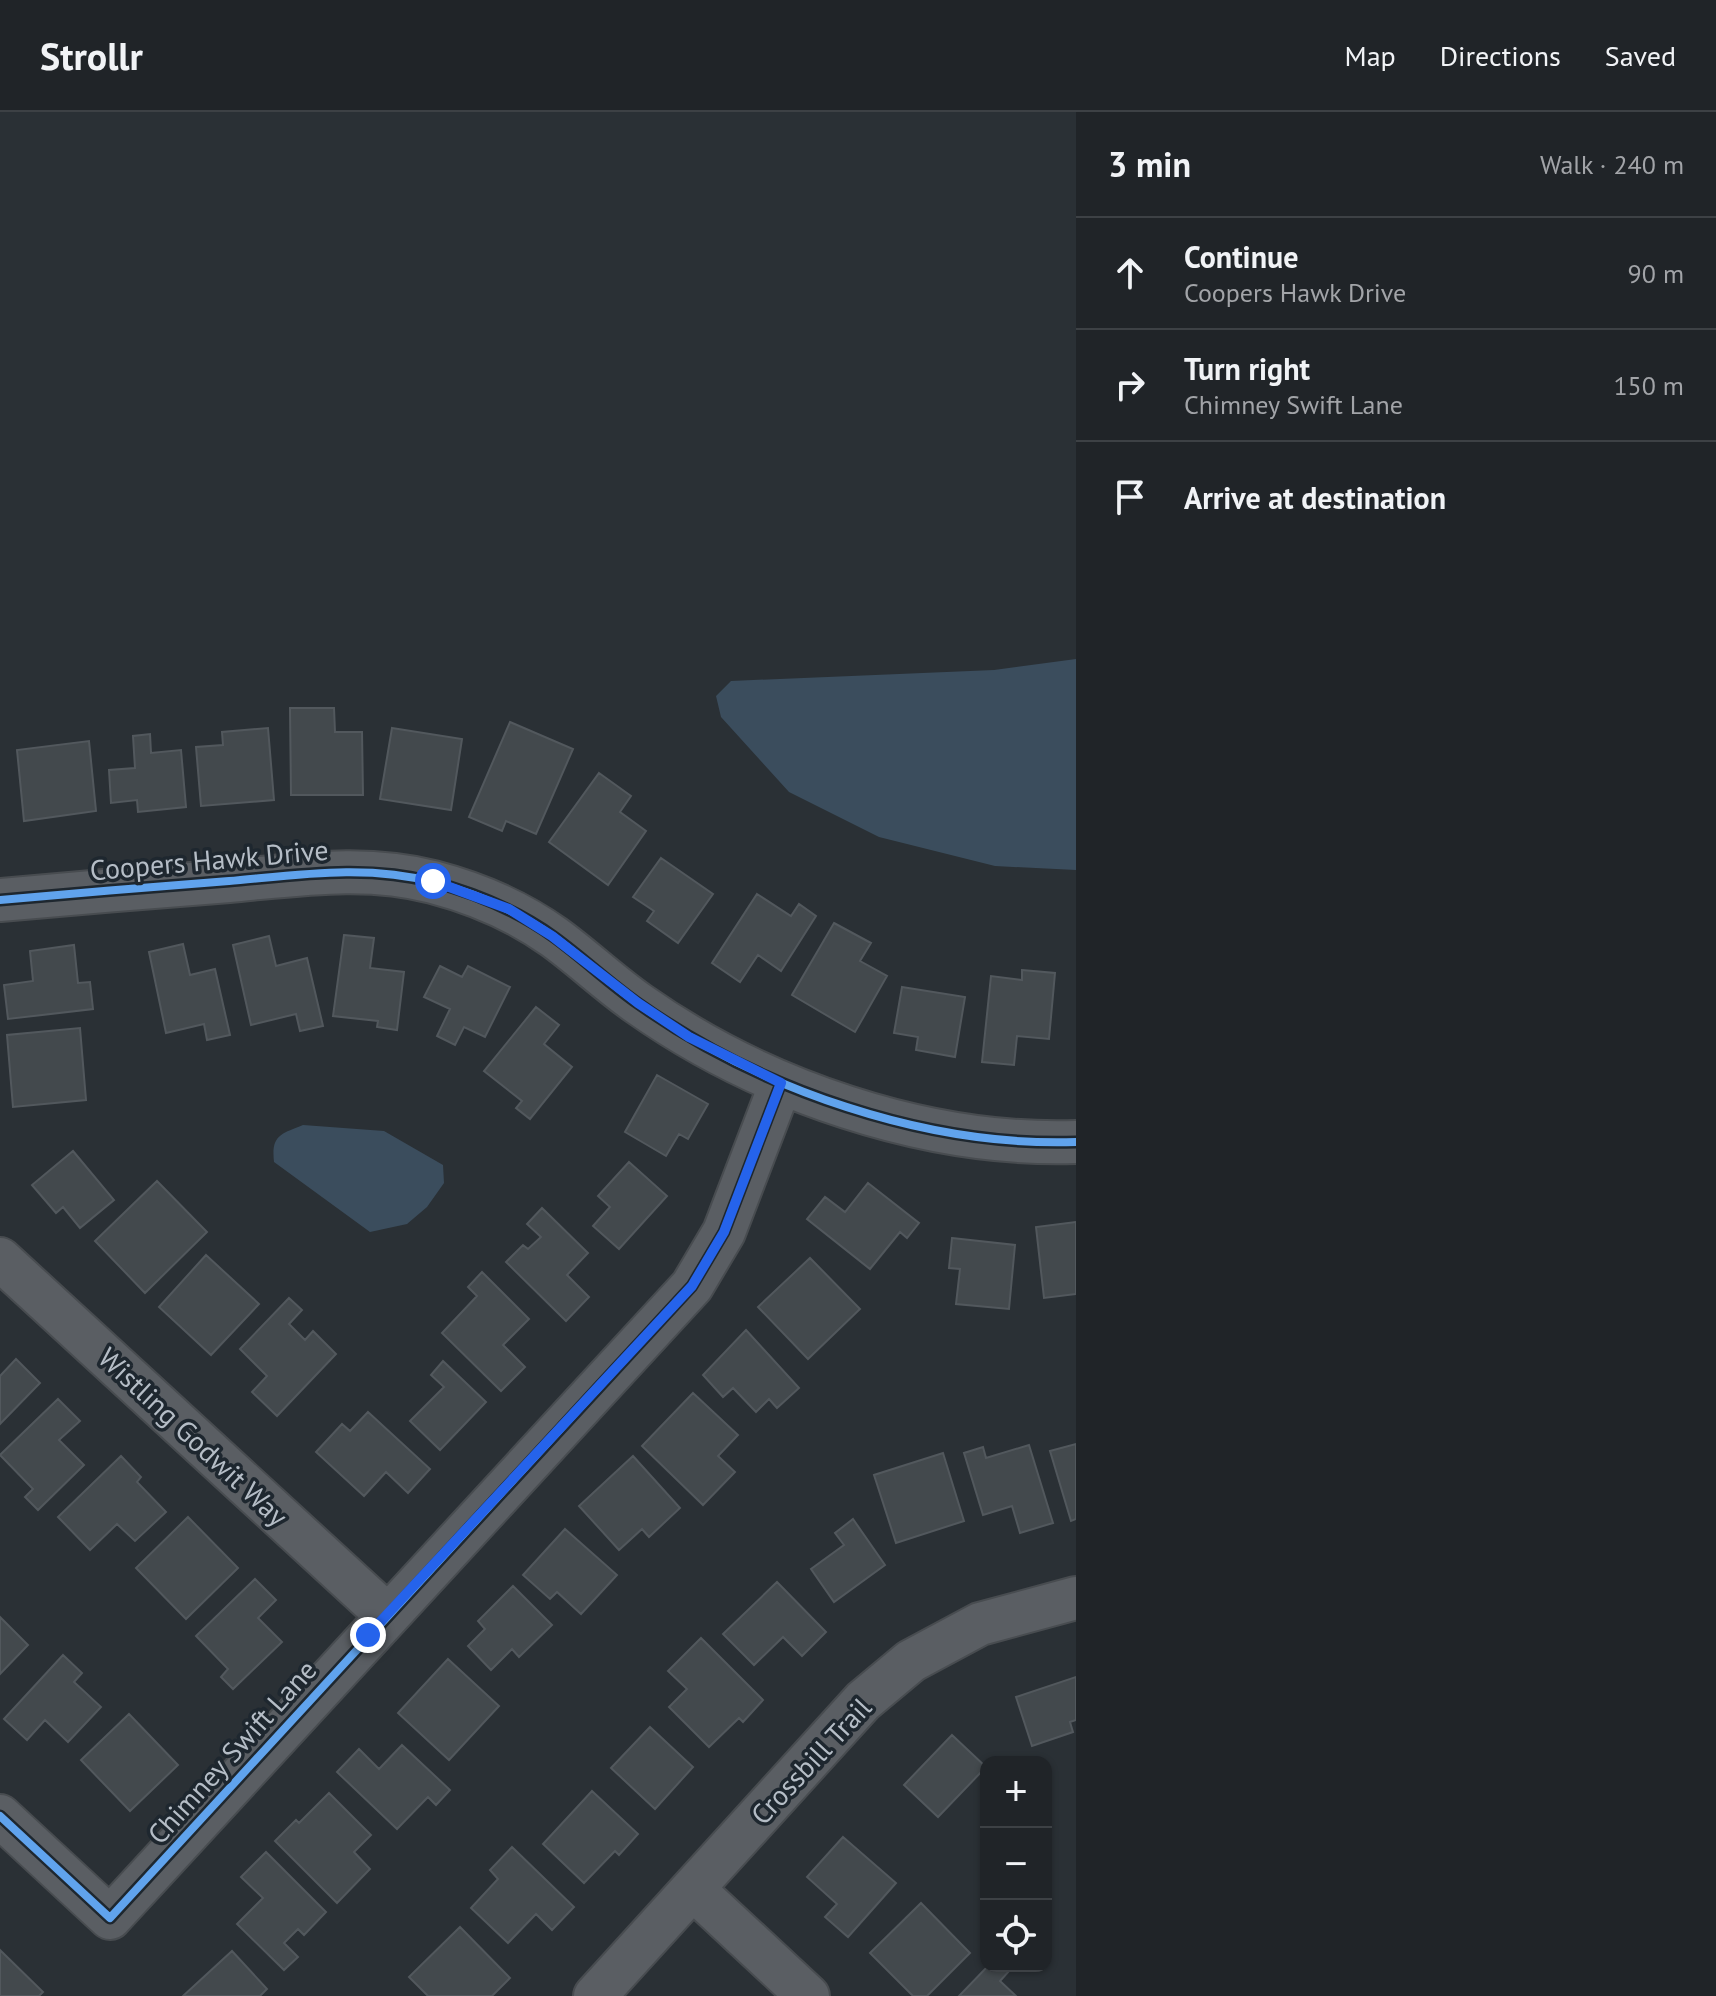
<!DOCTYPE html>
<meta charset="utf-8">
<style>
body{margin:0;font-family:"PT Sans",sans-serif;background:#282c30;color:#f1f3f6}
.controls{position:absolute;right:24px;bottom:24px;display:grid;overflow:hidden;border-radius:16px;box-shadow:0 2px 6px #0004}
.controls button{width:72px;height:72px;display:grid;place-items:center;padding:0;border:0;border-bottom:2px solid #3d4145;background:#202428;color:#f1f3f6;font:40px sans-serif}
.stop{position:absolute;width:24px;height:24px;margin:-18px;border:6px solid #2563eb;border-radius:50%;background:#fff}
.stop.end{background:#2563eb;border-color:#fff;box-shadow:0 2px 8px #0008}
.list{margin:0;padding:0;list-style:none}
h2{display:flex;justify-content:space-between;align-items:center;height:104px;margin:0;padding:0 32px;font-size:34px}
h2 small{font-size:26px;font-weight:400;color:#a2a4a8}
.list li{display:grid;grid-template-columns:52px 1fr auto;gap:24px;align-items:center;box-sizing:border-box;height:112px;padding:0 32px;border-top:2px solid #3d4145}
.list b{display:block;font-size:30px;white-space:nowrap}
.list p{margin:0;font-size:26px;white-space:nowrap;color:#a2a4a8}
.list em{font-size:26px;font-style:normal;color:#a2a4a8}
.icon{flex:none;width:44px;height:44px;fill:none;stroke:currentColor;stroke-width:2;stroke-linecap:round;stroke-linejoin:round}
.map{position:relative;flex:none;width:1076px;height:1884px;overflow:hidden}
header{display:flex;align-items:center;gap:48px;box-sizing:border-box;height:112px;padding:0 40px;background:#202428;border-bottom:2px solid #3d4145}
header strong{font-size:38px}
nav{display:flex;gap:44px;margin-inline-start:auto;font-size:28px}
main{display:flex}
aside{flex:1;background:#202428}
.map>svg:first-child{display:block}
.water{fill:#3b4d5d}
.building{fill:#43494d;stroke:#52585d;stroke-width:2}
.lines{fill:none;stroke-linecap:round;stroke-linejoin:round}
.minor-casing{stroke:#484c50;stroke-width:46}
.minor{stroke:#5a5e63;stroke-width:42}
.cycleway-casing{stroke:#1e272f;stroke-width:13}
.cycleway{stroke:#60a3ed;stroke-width:8}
.route{stroke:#2563eb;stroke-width:10}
.labels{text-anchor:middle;stroke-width:7;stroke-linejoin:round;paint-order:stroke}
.street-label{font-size:28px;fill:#b5bdc6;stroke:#1e272f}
</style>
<header>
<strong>Strollr</strong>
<nav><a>Map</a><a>Directions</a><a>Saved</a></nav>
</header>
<main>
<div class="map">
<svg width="1076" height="1884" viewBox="0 0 1076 1884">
<rect width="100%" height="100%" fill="#2a3035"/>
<path class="water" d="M1076 547V758L995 754 879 725 789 680 721 605 716 584 731 569 994 558Z
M303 1013 384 1019 443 1053 444 1071 427 1095 407 1112 370 1120 274 1050C271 1023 281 1022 303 1013Z"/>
<path class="building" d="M290 596H334L335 620H362L363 683H291Z
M510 610 573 637 536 722 506 709 502 719 469 705Z
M268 616 274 688 201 694 196 635 223 633 222 620Z
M392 616 462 627 451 698 380 687Z
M150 622 151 641 181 638 186 695 138 700 137 688 111 691 109 658 135 656 133 624Z
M89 629 96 699 24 709 17 638Z
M599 661 631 684 620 700 646 719 608 773 549 730Z
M661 746 713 782 678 831 647 809 654 799 633 785Z
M757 782 791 804 799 792 816 804 781 859 758 843 740 870 712 851Z
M834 811 871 831 860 849 887 864 855 920 792 883Z
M344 823 374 826 370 856 404 860 397 918 377 915 378 909 333 904Z
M269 824 276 854 307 846 323 914 300 919 296 902 251 913 233 833Z
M183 832 190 863 215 857 230 923 207 928 204 912 166 921 149 840Z
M74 833 78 871 90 870 93 897 8 907 4 873 33 869 30 839Z
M440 854 462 865 468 854 510 875 485 925 464 915 455 933 437 924 450 897 424 885Z
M1022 858 1055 861 1049 927 1017 924 1014 953 982 950 991 864 1022 868Z
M902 875 965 885 955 945 916 938 918 925 894 921Z
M536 895 559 913 544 932 572 955 530 1007 516 996 522 989 484 959Z
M80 916 86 988 13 995 7 923Z
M657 963 708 992 688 1027 679 1022 666 1044 625 1020Z
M73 1039 114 1088 80 1116 63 1095 56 1101 32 1073Z
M629 1050 667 1084 619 1137 593 1114 610 1095 598 1084Z
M157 1069 207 1120 145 1181 95 1129Z
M868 1071 919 1111 907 1126 900 1120 870 1157 807 1107 825 1085 845 1100Z
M542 1096 588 1141 567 1163 589 1185 566 1209 506 1150 523 1133 528 1137 541 1125 527 1112Z
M1076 1110V1182L1044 1186 1036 1115Z
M952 1126 1015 1133 1009 1197 956 1192 960 1157 949 1156Z
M206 1143 259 1192 211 1243 159 1195Z
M810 1146 860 1197 808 1247 758 1195Z
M482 1160 529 1207 503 1233 525 1255 501 1279 442 1221 477 1184 468 1175Z
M289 1186 302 1198 289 1212 305 1228 313 1219 336 1242 277 1304 252 1280 267 1264 240 1237Z
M746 1218 799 1276 777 1296 769 1287 756 1300 733 1276 723 1285 703 1263Z
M16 1247 40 1271 0 1312V1264Z
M443 1249 486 1290 440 1338 410 1309 444 1275 431 1263Z
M693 1281 738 1323 718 1344 735 1360 703 1393 642 1334Z
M58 1287 80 1309 59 1328 84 1353 38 1398 25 1385 33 1377 0 1343Z
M368 1300 430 1357 408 1381 386 1360 364 1384 316 1340 342 1312 350 1319Z
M1076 1332V1407L1071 1409 1050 1339Z
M1029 1333 1053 1411 1020 1421 1012 1394 983 1403 964 1341 983 1335 986 1346Z
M943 1341 964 1409 896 1431 874 1363Z
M121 1344 141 1365 137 1370 166 1400 135 1429 117 1412 90 1438 58 1405Z
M633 1344 680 1396 649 1425 642 1417 619 1438 579 1394Z
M188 1405 238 1456 186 1507 136 1456Z
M853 1407 885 1453 834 1490 811 1457 844 1433 835 1421Z
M565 1417 617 1463 581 1502 557 1480 550 1487 523 1463Z
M255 1467 276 1488 258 1506 282 1530 233 1577 221 1565 228 1557 196 1524Z
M777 1470 826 1520 802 1544 783 1525 754 1553 723 1522Z
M513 1474 552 1513 519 1545 512 1537 491 1558 468 1534 485 1517 478 1509Z
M0 1505 28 1533 0 1562Z
M701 1526 763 1588 743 1610 739 1606 709 1635 669 1595 687 1577 668 1559Z
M63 1543 82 1561 74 1570 101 1595 68 1630 45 1608 27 1628 4 1607Z
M448 1547 499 1594 449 1648 398 1601Z
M1076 1565V1608L1070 1610 1073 1620 1032 1634 1016 1585Z
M129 1602 178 1653 130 1699 81 1648Z
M650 1615 693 1655 655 1697 611 1656Z
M952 1623 986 1655 938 1705 904 1673Z
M402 1633 450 1678 436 1693 428 1685 397 1717 337 1660 359 1637 379 1657Z
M592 1679 638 1722 619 1743 615 1739 584 1771 543 1732Z
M329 1681 371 1723 354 1740 370 1757 337 1791 275 1729 296 1708 299 1711Z
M843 1725 896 1771 848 1825 825 1805 837 1792 807 1765Z
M512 1735 574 1795 552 1818 536 1802 508 1831 471 1796 498 1767 490 1758Z
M266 1740 326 1800 304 1823 298 1817 284 1831 298 1845 284 1858 237 1812 263 1786 241 1765Z
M921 1791 970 1841 927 1884H913L870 1841Z
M460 1815 510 1866 492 1884H428L409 1865Z
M0 1838 43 1880 39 1884H0Z
M232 1839 267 1877 260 1884H183Z
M988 1854H1007L1011 1857 1000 1869 1016 1884H959Z"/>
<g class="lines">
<defs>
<path id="minor" d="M0 788C76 781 153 775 229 769 297 763 366 752 433 770 475 781 519 800 554 825 583 846 609 871 639 892 761 978 926 1035 1076 1030
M0 1147 387 1503
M0 1704 110 1806 692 1174 724 1120 781 971
M693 1777 808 1884
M595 1884 863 1589 911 1549 980 1512 1076 1486"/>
</defs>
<use href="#minor" class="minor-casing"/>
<use href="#minor" class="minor"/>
<defs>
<path id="cycleway" d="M0 788C76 781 153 775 229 769 297 763 366 752 433 770 475 781 519 800 554 825 583 846 609 871 639 892 761 978 926 1035 1076 1030
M0 1704 110 1806 692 1174 724 1120 781 971"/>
</defs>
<use href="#cycleway" class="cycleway-casing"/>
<use href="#cycleway" class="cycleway"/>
</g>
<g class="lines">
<path class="route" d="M368 1523 692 1174 724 1120 781 971 689 925 638 891 552 824 509 797 433 769"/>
</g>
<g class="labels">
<g class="street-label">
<text transform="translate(209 748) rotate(-5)" y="10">Coopers Hawk Drive</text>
<text transform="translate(193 1325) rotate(43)" y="10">Wistling Godwit Way</text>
<text transform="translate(232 1640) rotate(-48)" y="10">Chimney Swift Lane</text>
<text transform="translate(811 1649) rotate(-47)" y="10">Crossbill Trail</text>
</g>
</g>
</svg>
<div class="controls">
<button>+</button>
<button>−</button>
<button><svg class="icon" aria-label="locate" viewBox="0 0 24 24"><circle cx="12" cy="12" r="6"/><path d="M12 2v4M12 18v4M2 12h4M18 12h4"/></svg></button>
</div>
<div class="stop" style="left:433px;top:769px"></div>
<div class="stop end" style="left:368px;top:1523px"></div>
</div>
<aside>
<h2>3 min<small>Walk · 240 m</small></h2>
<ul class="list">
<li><svg class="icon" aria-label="ahead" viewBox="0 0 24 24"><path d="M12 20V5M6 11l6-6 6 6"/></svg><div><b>Continue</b><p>Coopers Hawk Drive</p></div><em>90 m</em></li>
<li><svg class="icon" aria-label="right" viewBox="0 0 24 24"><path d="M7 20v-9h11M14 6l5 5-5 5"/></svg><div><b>Turn right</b><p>Chimney Swift Lane</p></div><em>150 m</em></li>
<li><svg class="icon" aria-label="arrive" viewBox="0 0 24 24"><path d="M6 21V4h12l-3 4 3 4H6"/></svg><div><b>Arrive at destination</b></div></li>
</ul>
</aside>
</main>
